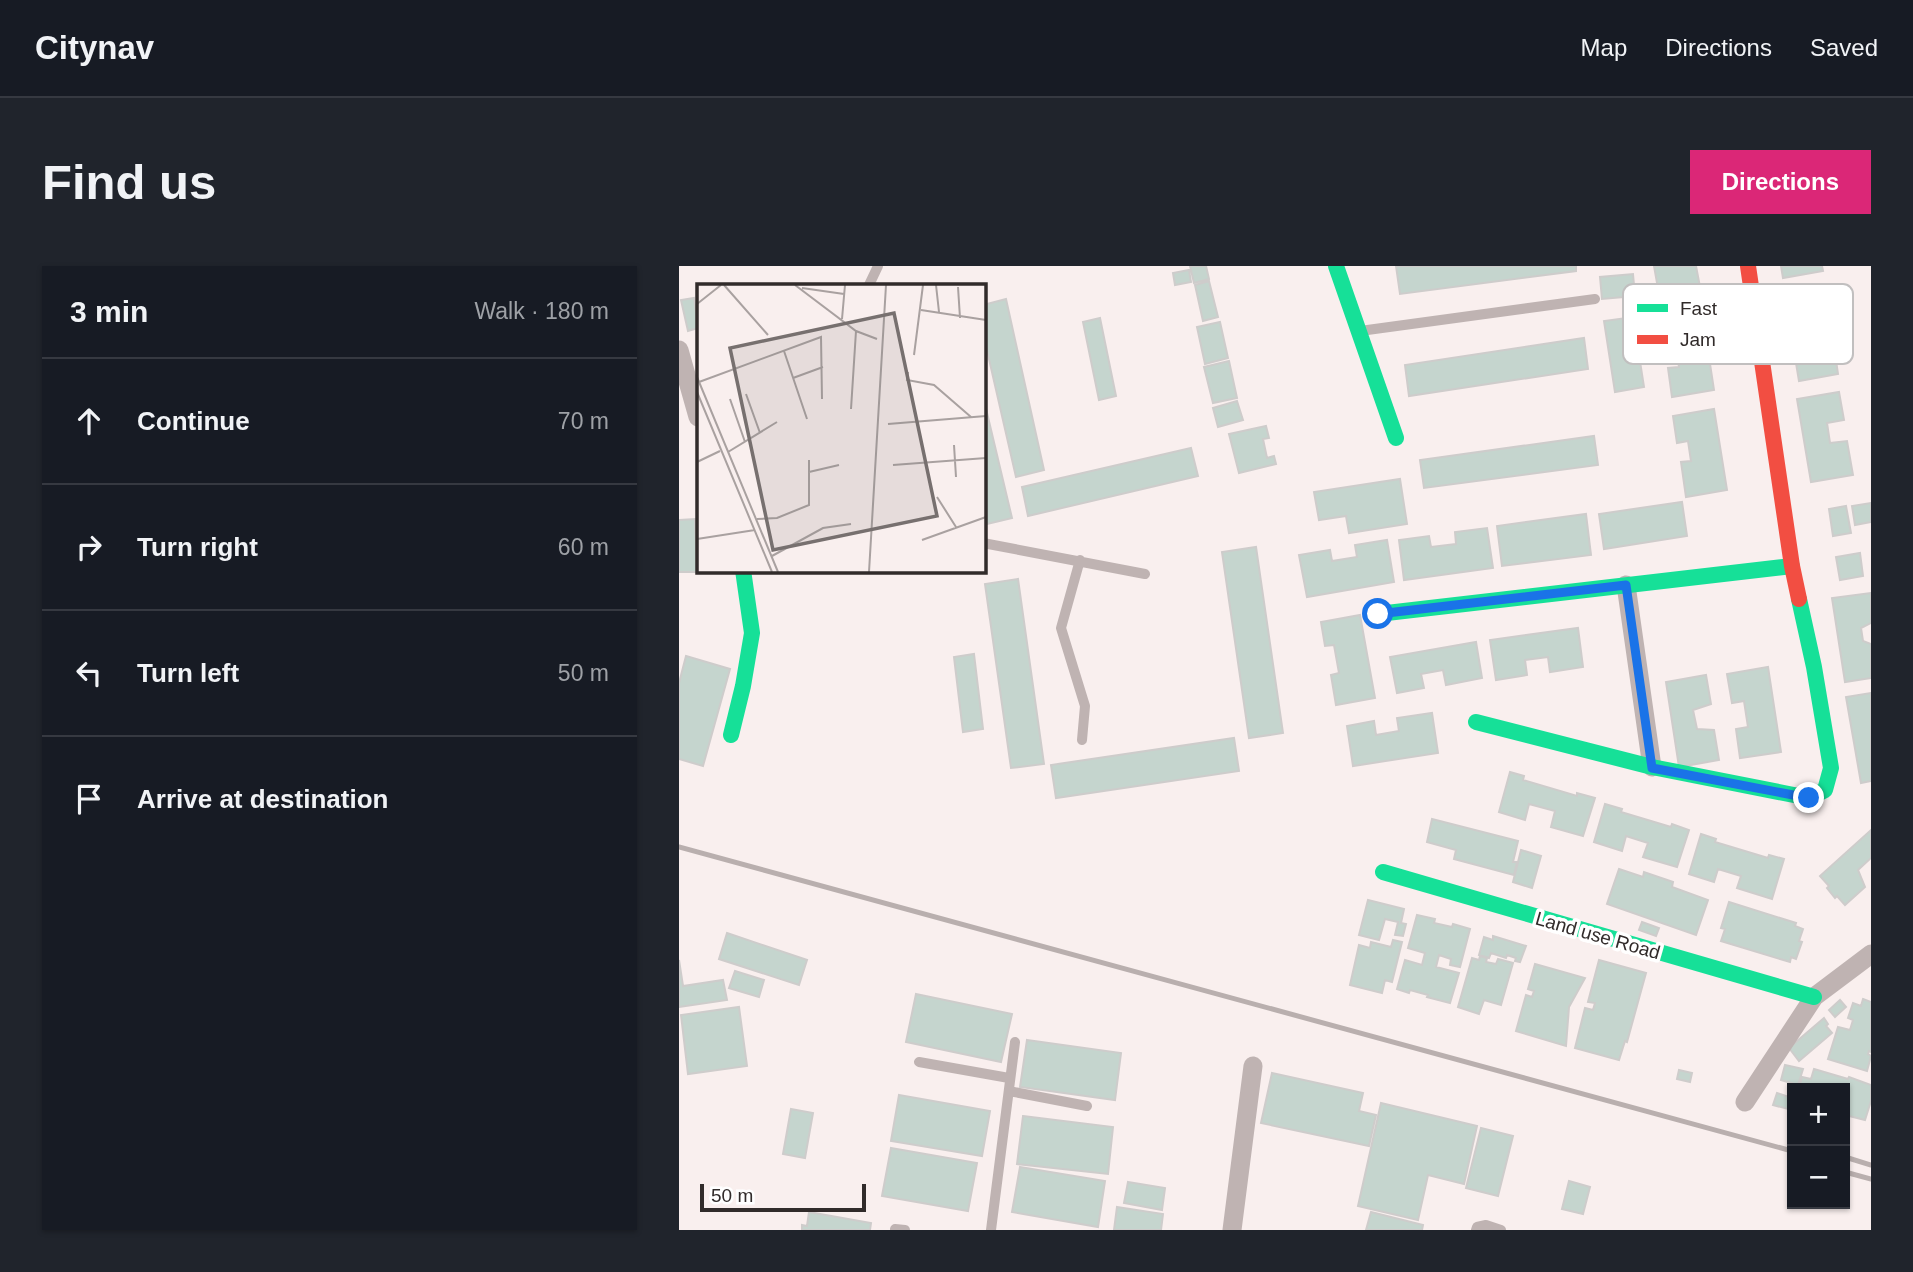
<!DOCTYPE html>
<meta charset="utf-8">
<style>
body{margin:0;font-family:Arial,sans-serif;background:#20242c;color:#f1f3f6}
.controls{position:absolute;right:21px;bottom:21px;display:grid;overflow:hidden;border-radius:0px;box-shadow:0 2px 5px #0004}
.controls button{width:63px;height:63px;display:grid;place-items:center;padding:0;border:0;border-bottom:2px solid #363941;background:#171b24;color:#f1f3f6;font:35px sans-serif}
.scale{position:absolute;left:21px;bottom:18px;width:166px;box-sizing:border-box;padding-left:7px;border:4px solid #312b2a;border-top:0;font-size:19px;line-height:24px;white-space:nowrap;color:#312b2a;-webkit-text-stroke:5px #fff;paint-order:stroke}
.stop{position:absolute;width:21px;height:21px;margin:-16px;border:5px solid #1a73e8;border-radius:50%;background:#fff}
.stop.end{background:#1a73e8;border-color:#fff;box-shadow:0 2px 7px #0008}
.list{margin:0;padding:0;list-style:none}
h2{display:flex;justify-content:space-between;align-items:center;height:91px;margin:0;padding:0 28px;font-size:30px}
h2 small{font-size:23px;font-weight:400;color:#9ea1a6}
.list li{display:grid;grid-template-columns:46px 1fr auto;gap:21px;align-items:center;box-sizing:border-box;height:126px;padding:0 28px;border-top:2px solid #363941}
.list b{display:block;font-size:26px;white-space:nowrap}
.list em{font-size:23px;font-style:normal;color:#9ea1a6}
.icon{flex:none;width:38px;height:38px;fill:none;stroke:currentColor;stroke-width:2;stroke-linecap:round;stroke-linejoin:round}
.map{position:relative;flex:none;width:1192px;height:964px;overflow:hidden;border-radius:0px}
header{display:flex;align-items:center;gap:42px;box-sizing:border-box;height:98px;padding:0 35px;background:#171b24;border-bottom:2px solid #363941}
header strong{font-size:33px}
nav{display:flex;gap:38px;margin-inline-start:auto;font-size:24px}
.intro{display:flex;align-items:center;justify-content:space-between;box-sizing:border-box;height:168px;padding:0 42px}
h1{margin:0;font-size:49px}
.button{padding:18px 32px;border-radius:0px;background:#db2777;color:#fff;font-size:24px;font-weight:700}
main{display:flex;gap:42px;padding:0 42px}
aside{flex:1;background:#171b24;border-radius:0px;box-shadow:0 2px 5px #0004}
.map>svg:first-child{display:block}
.building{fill:#c5d5ce;stroke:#cecccb;stroke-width:2}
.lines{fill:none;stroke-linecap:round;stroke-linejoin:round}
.lane{stroke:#bfb3b2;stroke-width:10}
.street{stroke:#bfb3b2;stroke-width:19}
.fast{stroke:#16e098;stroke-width:16}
.jam{stroke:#f24e42;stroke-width:16}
.rail{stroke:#b9afae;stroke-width:5}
.route{stroke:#1a73e8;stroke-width:9}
.labels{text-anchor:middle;stroke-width:7;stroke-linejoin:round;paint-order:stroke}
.street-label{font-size:19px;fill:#312b2a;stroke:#fff}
.inset-road{fill:none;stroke:#a9a1a0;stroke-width:2}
.view{fill:#77706f;fill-opacity:0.15;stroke:#77706f;stroke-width:3.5}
.inset-edge{fill:none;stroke:#312b2a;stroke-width:3.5}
.key{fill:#fff;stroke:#c1bfbf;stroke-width:2}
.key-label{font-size:19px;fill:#312b2a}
</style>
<header>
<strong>Citynav</strong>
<nav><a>Map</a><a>Directions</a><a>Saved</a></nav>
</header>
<div class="intro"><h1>Find us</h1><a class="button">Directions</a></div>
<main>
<aside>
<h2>3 min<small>Walk · 180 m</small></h2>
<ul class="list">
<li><svg class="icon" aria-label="ahead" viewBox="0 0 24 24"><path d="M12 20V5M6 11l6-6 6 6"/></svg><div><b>Continue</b></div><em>70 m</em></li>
<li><svg class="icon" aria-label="right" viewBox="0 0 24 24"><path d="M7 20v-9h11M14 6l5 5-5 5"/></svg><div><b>Turn right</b></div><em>60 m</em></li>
<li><svg class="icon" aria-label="left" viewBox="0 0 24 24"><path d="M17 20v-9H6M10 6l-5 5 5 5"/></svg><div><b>Turn left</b></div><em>50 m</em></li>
<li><svg class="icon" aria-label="arrive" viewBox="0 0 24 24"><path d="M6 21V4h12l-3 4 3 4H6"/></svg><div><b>Arrive at destination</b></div></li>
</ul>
</aside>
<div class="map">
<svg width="1192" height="964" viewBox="0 0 1192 964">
<rect width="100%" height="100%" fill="#f9efee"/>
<path class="building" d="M511 0H527L530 13 515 17Z
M717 0H897V5L721 28Z
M975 0H1017L1021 21 980 28Z
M1102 0H1143L1144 5 1104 12Z
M510 4 512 16 496 19 494 7Z
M954 8 956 30 923 33 921 11Z
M530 15 539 51 524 55 516 19Z
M1146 24 1151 55 1134 58 1137 77 1154 74 1159 108 1120 115 1106 31Z
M15 32 19 62 9 65 2 34Z
M327 33 365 204 337 211 304 67V39Z
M1022 39 1035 124 993 131 989 102 1000 101 996 76 985 78 980 46Z
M954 51 965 121 936 126 925 55Z
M421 52 437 130 420 134 404 56Z
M541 56 549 92 526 98 518 61Z
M905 72 909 103 730 130 726 99Z
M550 95 558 132 534 137 525 101Z
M1160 126 1165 154 1148 157 1151 177 1168 175 1174 209 1132 216 1118 133Z
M304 130 333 252 304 259Z
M558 135 564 154 539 161 534 142Z
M1035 143 1048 224 1007 231 1002 196 1012 195 1009 175 998 177 994 150Z
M587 160 590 172 584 173 588 192 595 190 597 198 560 207 550 168Z
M915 170 919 199 745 222 741 194Z
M512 182 519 210 349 250 343 221Z
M721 213 728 258 670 267 667 250 640 254 635 226Z
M1003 236 1008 270 925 283 920 248Z
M1192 237V256L1176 259 1173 240Z
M1167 240 1172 267 1154 270 1150 243Z
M907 248 912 289 823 300 818 260Z
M16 253 18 306H0V254Z
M808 262 814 302 725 314 720 274 750 270 752 281 777 278 776 266Z
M708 274 715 316 628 331 620 289 651 284 653 295 678 291 676 279Z
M577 281 604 467 570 472 543 286Z
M1181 287 1184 310 1161 314 1157 291Z
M339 313 365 498 332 502 306 318Z
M1192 327V357L1182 362 1184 375 1192 378V412L1166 416 1153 332Z
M681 349 696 432 657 439 652 409 660 407 655 379 646 380 642 356Z
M899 362 904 401 871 406 869 391 846 394 848 409 817 414 811 374Z
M797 376 803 412 767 419 764 404 742 408 745 422 718 427 711 391Z
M295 388 304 463 284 466 275 391Z
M7 390 51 403 24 500 0 493V417Z
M1089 401 1102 486 1061 492 1057 463 1069 461 1065 435 1053 437 1048 408Z
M1027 409 1032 438 1014 444 1018 463 1035 464 1040 494 1000 501 987 416Z
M1192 427V515L1182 517 1167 431Z
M753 447 759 487 674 500 668 460 695 455 697 469 720 465 718 452Z
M555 472 560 505 377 532 372 499Z
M831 506 845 510 844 514 898 530V527L916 532 904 570 872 561 876 545 850 538 846 554 820 546Z
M926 538 943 543 942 546 992 561 993 558 1010 564 998 601 964 591 969 577 947 570 943 585 915 576Z
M753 553 839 575 834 596H838L835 609 775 593 777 584 748 576Z
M1192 564V592L1179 604 1186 621 1166 639 1158 630 1156 632 1148 622 1150 620 1141 610Z
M1022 568 1037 573 1036 576 1089 592 1090 589 1105 593 1093 633 1058 622 1062 610 1039 603 1035 616 1010 608Z
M842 584 862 590 853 622 834 616Z
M940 603 964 611 965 606 994 616 993 621 1029 634 1017 669 928 638Z
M689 634 725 643 722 657 727 658 724 670 716 669 719 656 706 653 700 674 680 669Z
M1050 636 1117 657 1116 660 1124 663 1120 675 1123 676 1117 693 1112 691 1111 696 1042 675 1046 663 1042 662Z
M738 649 756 653 755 657 773 661 774 658 791 663 781 701 771 699 772 693 760 689 757 701 780 707 771 737 748 731 749 729 731 724 730 727 718 723 726 694 743 699 746 687 729 682Z
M963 656 980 662 977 670 960 664Z
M48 667 128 694 120 719 40 693Z
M814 670 847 680 841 696 836 695 837 692 828 689 827 692 812 687 810 692 800 689 805 671 814 674Z
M714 674 723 676 713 716 706 714 703 727 671 719 680 679 691 682 692 676 712 681Z
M801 690 808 692 807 696 817 698 819 693 834 697 822 739 805 734 800 748 779 741 793 692 800 694Z
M0 694 4 720 44 714 48 734 0 741Z
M920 694 967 707 948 776 946 775 940 794 896 782 906 742 914 744 916 737 909 736Z
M856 698 906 712 890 741 887 780 837 765 847 729 853 731 855 725 849 723Z
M56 705 85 714 80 731 50 722Z
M237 728 333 748 322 796 227 776Z
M1184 733 1192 736V786L1190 785 1189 788 1192 790 1188 805 1149 793 1159 761 1171 764 1174 754 1169 752 1174 737 1182 740Z
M1161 734 1167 741 1156 751 1150 744Z
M60 741 68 800 9 808 2 749Z
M1145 752 1149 758 1147 760 1153 767 1120 795 1110 782Z
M348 774 442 787 436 834 341 821Z
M1106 799 1124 803 1119 819 1102 814Z
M1135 803 1169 813 1170 811 1192 819V835L1186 854 1166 849V822H1120L1123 811 1132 813Z
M1000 804 1013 807 1011 816 998 813Z
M593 807 684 827 680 845 697 849 690 880 582 857Z
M1098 827 1113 832V844L1094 839Z
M220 829 311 845 303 890 212 875Z
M702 837 798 860 785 918 749 909 739 954 679 940Z
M112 843 134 847 126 892 104 888Z
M344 850 434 861 429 908 338 898Z
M802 862 834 870 819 930 787 922Z
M212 882 298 897 289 945 203 930Z
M341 901 426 915 419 961 333 946Z
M890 915 911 921 904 948 883 943Z
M449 916 486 922 483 944 445 937Z
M438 941 484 948 482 964H435Z
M130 946 192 957 191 964H123V959L128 960Z
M692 946 744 959 743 964H687Z"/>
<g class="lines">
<path class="lane" d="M190 19 199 0
M681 65 916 33
M304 277 466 308
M401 294 382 362 406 440 403 474
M240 796 330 812
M330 825 408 840
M216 963 226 964
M312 964 336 776
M797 964 798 961 807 959 822 964"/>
<path class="street" d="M0 84 19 151
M947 319 973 501
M1066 836 1135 731 1192 688
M553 964 574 800"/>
<path class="fast" d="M657 0 717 172
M699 348 1113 300
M797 456 973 501 1130 532 1146 524 1152 502 1135 401 1120 333
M52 469 64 420 73 367 64 304
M704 606 1135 731"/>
<path class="jam" d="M1069 0 1113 300 1120 333"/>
<path class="rail" d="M0 581 1113 885
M1166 891 1192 899
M1166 906 1192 913"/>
</g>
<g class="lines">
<path class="route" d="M699 348 947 319 973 502 1130 532"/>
</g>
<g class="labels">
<g class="street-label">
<text transform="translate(919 669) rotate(16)" y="7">Land use Road</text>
</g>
</g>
<g transform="translate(18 18)">
<rect width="289" height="289" fill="#f9efee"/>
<path class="inset-road" d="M27 1 71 51M98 1 159 47 180 55M239 1 242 28M261 3 263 34M105 4 147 10M0 20 24 1M224 26 289 36M145 35 148 1M87 67 110 135M217 71 226 1M211 88 210 96 237 101 274 133M0 93 81 288M96 94 126 83M2 98 124 53 125 115M0 108 75 288M49 110 63 149M33 115 48 158M154 125 159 47M191 140 289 132M257 161 259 193M31 168 80 138M0 178 23 167M196 181 289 174M112 188 142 181M240 213 259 243M60 235 80 234 112 221V176M0 255 58 246M225 256 289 233M75 272 126 244 154 240M172 288 189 1"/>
<path class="view" d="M197 29 240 232 76 266 33 64Z"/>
<rect width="289" height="289" class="inset-edge"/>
</g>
<rect x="944" y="18" width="230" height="80" rx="10" class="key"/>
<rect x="958" y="38" width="31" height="8" fill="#16e098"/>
<rect x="958" y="69" width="31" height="9" fill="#f24e42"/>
<g class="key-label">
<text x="1001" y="49">Fast</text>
<text x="1001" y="80">Jam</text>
</g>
</svg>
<div class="controls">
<button>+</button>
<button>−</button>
</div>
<div class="scale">50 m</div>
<div class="stop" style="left:699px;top:348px"></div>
<div class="stop end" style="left:1130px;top:532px"></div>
</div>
</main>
